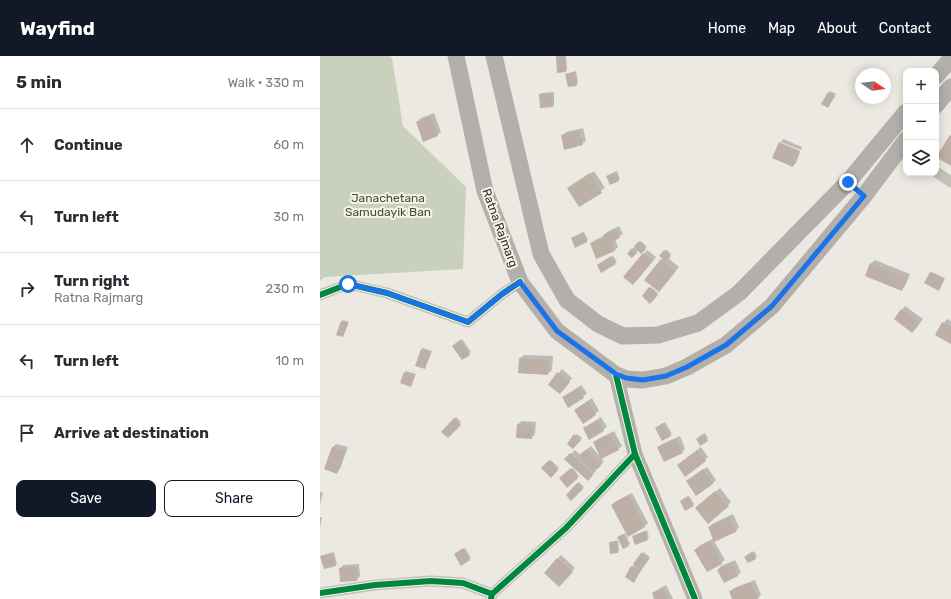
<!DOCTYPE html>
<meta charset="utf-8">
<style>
body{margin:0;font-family:Rubik,sans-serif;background:#f2f2f3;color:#2b2b33}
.controls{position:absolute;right:12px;top:12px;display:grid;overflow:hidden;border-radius:8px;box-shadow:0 2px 10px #0003}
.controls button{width:36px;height:36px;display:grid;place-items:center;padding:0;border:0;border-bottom:1px solid #e1e1e2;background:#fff;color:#2b2b33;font:20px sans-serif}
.compass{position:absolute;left:535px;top:12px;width:36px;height:36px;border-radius:50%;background:#fff;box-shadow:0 2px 10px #0003;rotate:103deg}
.stop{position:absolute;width:12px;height:12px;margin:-9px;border:3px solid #1a73e8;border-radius:50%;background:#fff}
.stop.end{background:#1a73e8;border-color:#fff;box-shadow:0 1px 4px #0008}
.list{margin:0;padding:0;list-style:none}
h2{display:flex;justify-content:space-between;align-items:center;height:52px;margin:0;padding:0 16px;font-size:17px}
h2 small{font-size:13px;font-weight:400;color:#7c7c81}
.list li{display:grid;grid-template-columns:26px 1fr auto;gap:12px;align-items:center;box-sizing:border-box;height:72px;padding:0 16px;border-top:1px solid #e1e1e2}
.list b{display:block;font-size:15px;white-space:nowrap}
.list p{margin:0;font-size:13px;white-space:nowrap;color:#7c7c81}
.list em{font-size:13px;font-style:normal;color:#7c7c81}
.actions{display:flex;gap:8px;padding:12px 16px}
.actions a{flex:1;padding:9px 0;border:1px solid #111827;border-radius:8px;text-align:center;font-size:14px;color:#111827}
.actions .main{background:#111827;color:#fff}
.icon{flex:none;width:22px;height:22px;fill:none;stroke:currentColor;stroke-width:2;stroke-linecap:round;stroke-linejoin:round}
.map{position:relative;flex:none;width:631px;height:543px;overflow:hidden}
header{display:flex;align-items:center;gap:24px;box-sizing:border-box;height:56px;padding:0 20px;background:#111827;color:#fff}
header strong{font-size:19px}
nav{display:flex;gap:22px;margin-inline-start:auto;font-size:14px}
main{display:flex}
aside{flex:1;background:#fff}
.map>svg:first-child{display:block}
.green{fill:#c9d1bd}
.shadow{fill:#0003}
.building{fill:#bdb0a6}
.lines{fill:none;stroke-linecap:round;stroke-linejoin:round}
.street{stroke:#c4c1bb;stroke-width:11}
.secondary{stroke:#b5b1ab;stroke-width:15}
.primary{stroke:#b3afaa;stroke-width:17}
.cycleway-casing{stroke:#f8f3e9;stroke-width:8}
.cycleway{stroke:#00873e;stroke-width:6}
.route{stroke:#1a73e8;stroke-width:5}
.labels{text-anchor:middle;stroke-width:4;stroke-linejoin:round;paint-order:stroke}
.park-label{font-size:12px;fill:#3f5030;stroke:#f8f3e9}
.street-label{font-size:12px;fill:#352f29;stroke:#f8f3e9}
</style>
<header>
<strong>Wayfind</strong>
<nav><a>Home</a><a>Map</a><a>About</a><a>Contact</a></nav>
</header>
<main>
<aside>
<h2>5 min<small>Walk · 330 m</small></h2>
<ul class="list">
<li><svg class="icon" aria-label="ahead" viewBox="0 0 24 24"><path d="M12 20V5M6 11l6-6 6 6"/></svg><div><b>Continue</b></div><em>60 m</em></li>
<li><svg class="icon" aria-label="left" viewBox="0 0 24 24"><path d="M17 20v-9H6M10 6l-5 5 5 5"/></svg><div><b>Turn left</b></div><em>30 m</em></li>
<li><svg class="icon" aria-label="right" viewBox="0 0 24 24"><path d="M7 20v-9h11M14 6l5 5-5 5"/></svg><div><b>Turn right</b><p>Ratna Rajmarg</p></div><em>230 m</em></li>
<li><svg class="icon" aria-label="left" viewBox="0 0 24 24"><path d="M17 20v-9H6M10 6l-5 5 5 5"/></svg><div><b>Turn left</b></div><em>10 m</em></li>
<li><svg class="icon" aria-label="arrive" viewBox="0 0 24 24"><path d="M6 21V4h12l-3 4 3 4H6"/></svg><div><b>Arrive at destination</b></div></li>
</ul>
<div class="actions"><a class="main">Save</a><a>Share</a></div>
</aside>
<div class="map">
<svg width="631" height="543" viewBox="0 0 631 543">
<rect width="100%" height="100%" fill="#ebe9e2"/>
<path class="green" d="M0 0H69L72 2 83 70 146 131 143 213 5 221 0 225Z"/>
<path class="shadow" d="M237 0H246L247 14 245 15Z
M256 15 258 27 249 30 246 18Z
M510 35 516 38 508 51 503 48Z
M234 36V49L233 50 220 38 222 37Z
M114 57 121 76 117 79 97 66 101 62Z
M263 72 266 85 262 88 242 80 246 76Z
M463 83 482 91 481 94 461 86Z
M460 88 480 96 476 107 473 110Z
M274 115 285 132 259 150 249 132Z
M297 115 300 123 290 128 289 119Z
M299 170 303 178 295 183 298 191 294 195 271 187 275 184 284 180 287 176Z
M264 176 268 184 267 185 252 182Z
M321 185 327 191 321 196 319 194 312 201 308 197Z
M346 193 351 198 348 202 359 211 342 231V204Z
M327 194 336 201 317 224 324 198Z
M293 200 297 206 295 207 280 208Z
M555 204 590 218 585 230 582 233 551 208Z
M612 216 625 222 620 232 611 217Z
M331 231 338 237 330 246 323 240Z
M585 250 603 263 596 272 575 262Z
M627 263 631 265V287L616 278Z
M23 264 29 266 23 280 17 278Z
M142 283 151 296 143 303 135 288Z
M103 292 112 295 105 312 102 293Z
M204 299 233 300 232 314 228 318 199 317 200 302Z
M242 313 252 322 244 333 229 329Z
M86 315 96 318 90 330 85 316Z
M261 329 267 337 263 341 243 342Z
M272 342 279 355 263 366 255 354Z
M136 361 141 366 128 381 123 376Z
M281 361 287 371 270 383 264 372Z
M202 365 216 366 215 378 211 382 198 368Z
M345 366 352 378 350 379 337 371Z
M294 375 302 390 298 393 281 402 284 406 275 414 276 415 268 424 246 403 255 394 260 399 271 390 280 401 274 387 278 383Z
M385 377 388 382 387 384 379 382Z
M257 378 262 382 253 392 248 387Z
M360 380 365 393 362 396 338 391 342 388Z
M16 388 28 391 20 413 17 416 6 413 13 391Z
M381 391 388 401 385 404 362 406Z
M231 404 239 412 231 420 222 412Z
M387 411 396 424 392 428 367 425Z
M253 412 259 420 247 431 240 422Z
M259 426 264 431 251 444 247 439Z
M400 432 411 446 408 449H380Z
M0 436 3 437 0 448Z
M312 437 328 467 325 470 292 449 295 446Z
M369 440 374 448 373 449 362 444Z
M413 458 419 471 416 475 394 485 405 504 401 507 375 494 379 490 394 482 389 472 392 468Z
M0 461H2L0 472Z
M327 474 329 481 316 488 315 479Z
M305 477 310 488 303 492 300 480Z
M298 484 299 494 298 496 290 487Z
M145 492 151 502 149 503 137 497Z
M434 495 437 500 435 502 425 501Z
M14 496 17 508 15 509 1 500Z
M323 496 330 501 315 524 312 511Z
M241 499 255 512 239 530 225 517Z
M415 504 421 516 417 520 398 514 401 510Z
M39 508 40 520 37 524 20 513 23 509Z
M435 524 441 539 437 543H413L410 536 414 532Z
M346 529 353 543H336L333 537 337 534Z"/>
<path class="building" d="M236 0H245L246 16 237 17Z
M255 16 257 30 248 31 245 18Z
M508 36 515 40 508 52 501 48Z
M232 37 233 51 220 52 219 38Z
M111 60 118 80 103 86 96 66Z
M259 75 263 89 244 94 241 79Z
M630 79 631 80V110L616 101Z
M459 86 480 95 473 111 452 102Z
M295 116 299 125 290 129 286 120Z
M270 117 282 137 259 151 247 132Z
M295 173 300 182 291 186 295 195 276 203 270 187 284 182 283 179Z
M263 176 267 186 255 192 251 182Z
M319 185 326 193 321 198 314 190Z
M312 192 317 197 312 202 307 198Z
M344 194 351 200 346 205 339 200Z
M323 197 333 205 313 229 303 221Z
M291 200 296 208 281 217 277 209Z
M341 203 356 215 339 236 324 224Z
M550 207 587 222 582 235 545 220Z
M610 216 624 224 619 235 604 227Z
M329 231 338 239 330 248 322 240Z
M581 253 600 267 592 277 574 263Z
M21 265 28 268 23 281 16 279Z
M622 266 631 271V288L615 279Z
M140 284 150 299 142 304 132 290Z
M101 293 111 296 105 313 95 310Z
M199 302 229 304 228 319 198 317Z
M84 316 95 320 91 331 80 327Z
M237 316 250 326 240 338 228 329Z
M258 332 264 342 248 352 242 341Z
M268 345 276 359 263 368 254 354Z
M134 362 141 369 128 382 121 376Z
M278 364 284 375 269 384 263 372Z
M343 367 351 380 342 385 335 372Z
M197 368 213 369 212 383 196 382Z
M254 378 261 384 253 393 247 388Z
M290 378 299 394 281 403 273 386Z
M383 378 388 385 380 390 376 383Z
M356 383 363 397 344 406 337 391Z
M12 391 25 395 17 418 4 413Z
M267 393 281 410 273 416 259 399Z
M377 394 386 405 365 421 357 409Z
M250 397 273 419 268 425 244 403Z
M229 404 238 414 231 422 221 412Z
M251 412 258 422 247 432 239 422Z
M383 413 393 428 376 440 366 425Z
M257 427 263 433 251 445 246 439Z
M395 435 409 450 388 468 375 452Z
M308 439 325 471 308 481 291 449Z
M368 440 374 450 365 455 360 445Z
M409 461 416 476 394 486 388 471Z
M325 475 328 484 315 489 312 480Z
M303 478 309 490 303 493 297 481Z
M297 485 298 497 290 498 289 486Z
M389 485 402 508 387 516 374 494Z
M143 492 150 504 141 510 134 498Z
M432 496 436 503 428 507 424 501Z
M12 497 16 510 4 513 0 500Z
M321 497 329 503 321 514 313 508Z
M237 502 253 516 239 531 224 517Z
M411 507 418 520 404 527 397 514Z
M311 510 320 515 314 527 305 521Z
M36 511 37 525 20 526 19 512Z
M431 526 438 543H412L409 535Z
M343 532 348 543H334L332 537Z"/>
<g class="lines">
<path class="street" d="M616 116 631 126
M0 239 28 228 67 237 148 266 182 238 200 226
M0 537 55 529 111 525 143 527 172 538
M171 543 172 538 246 472 315 398"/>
<path class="secondary" d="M296 319 315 398 375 543"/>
<path class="primary" d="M136 0 165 135 200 226 237 275 296 319 306 323 323 324 346 320 367 311 406 289 452 250 544 140 586 84
M174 0 221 198 247 244 278 268 303 280 338 279 378 267 419 237 528 126 586 56
M616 20 631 3
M616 49 631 31"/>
<defs>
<path id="cycleway" d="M0 239 28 228 67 237 148 266 182 238 200 226
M296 319 315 398 375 543
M0 537 55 529 111 525 143 527 172 538
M171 543 172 538 246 472 315 398"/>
</defs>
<use href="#cycleway" class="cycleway-casing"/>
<use href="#cycleway" class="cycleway"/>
</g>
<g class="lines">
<path class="route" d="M28 228 67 237 148 266 182 238 200 226 237 275 296 318 306 322 323 324 346 320 367 311 406 289 452 250 544 140 528 126"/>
</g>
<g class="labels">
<g class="park-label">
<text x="68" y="146">Janachetana<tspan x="68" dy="14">Samudayik Ban</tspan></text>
</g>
<g class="street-label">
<text transform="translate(180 172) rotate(70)" y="4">Ratna Rajmarg</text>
</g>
</g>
</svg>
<div class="controls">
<button>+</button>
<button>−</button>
<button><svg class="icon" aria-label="layers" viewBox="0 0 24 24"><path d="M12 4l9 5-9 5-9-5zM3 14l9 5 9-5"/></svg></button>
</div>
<svg class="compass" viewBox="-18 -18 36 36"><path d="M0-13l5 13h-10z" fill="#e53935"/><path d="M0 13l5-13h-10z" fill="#7c7c81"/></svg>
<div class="stop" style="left:28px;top:228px"></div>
<div class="stop end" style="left:528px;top:126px"></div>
</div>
</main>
